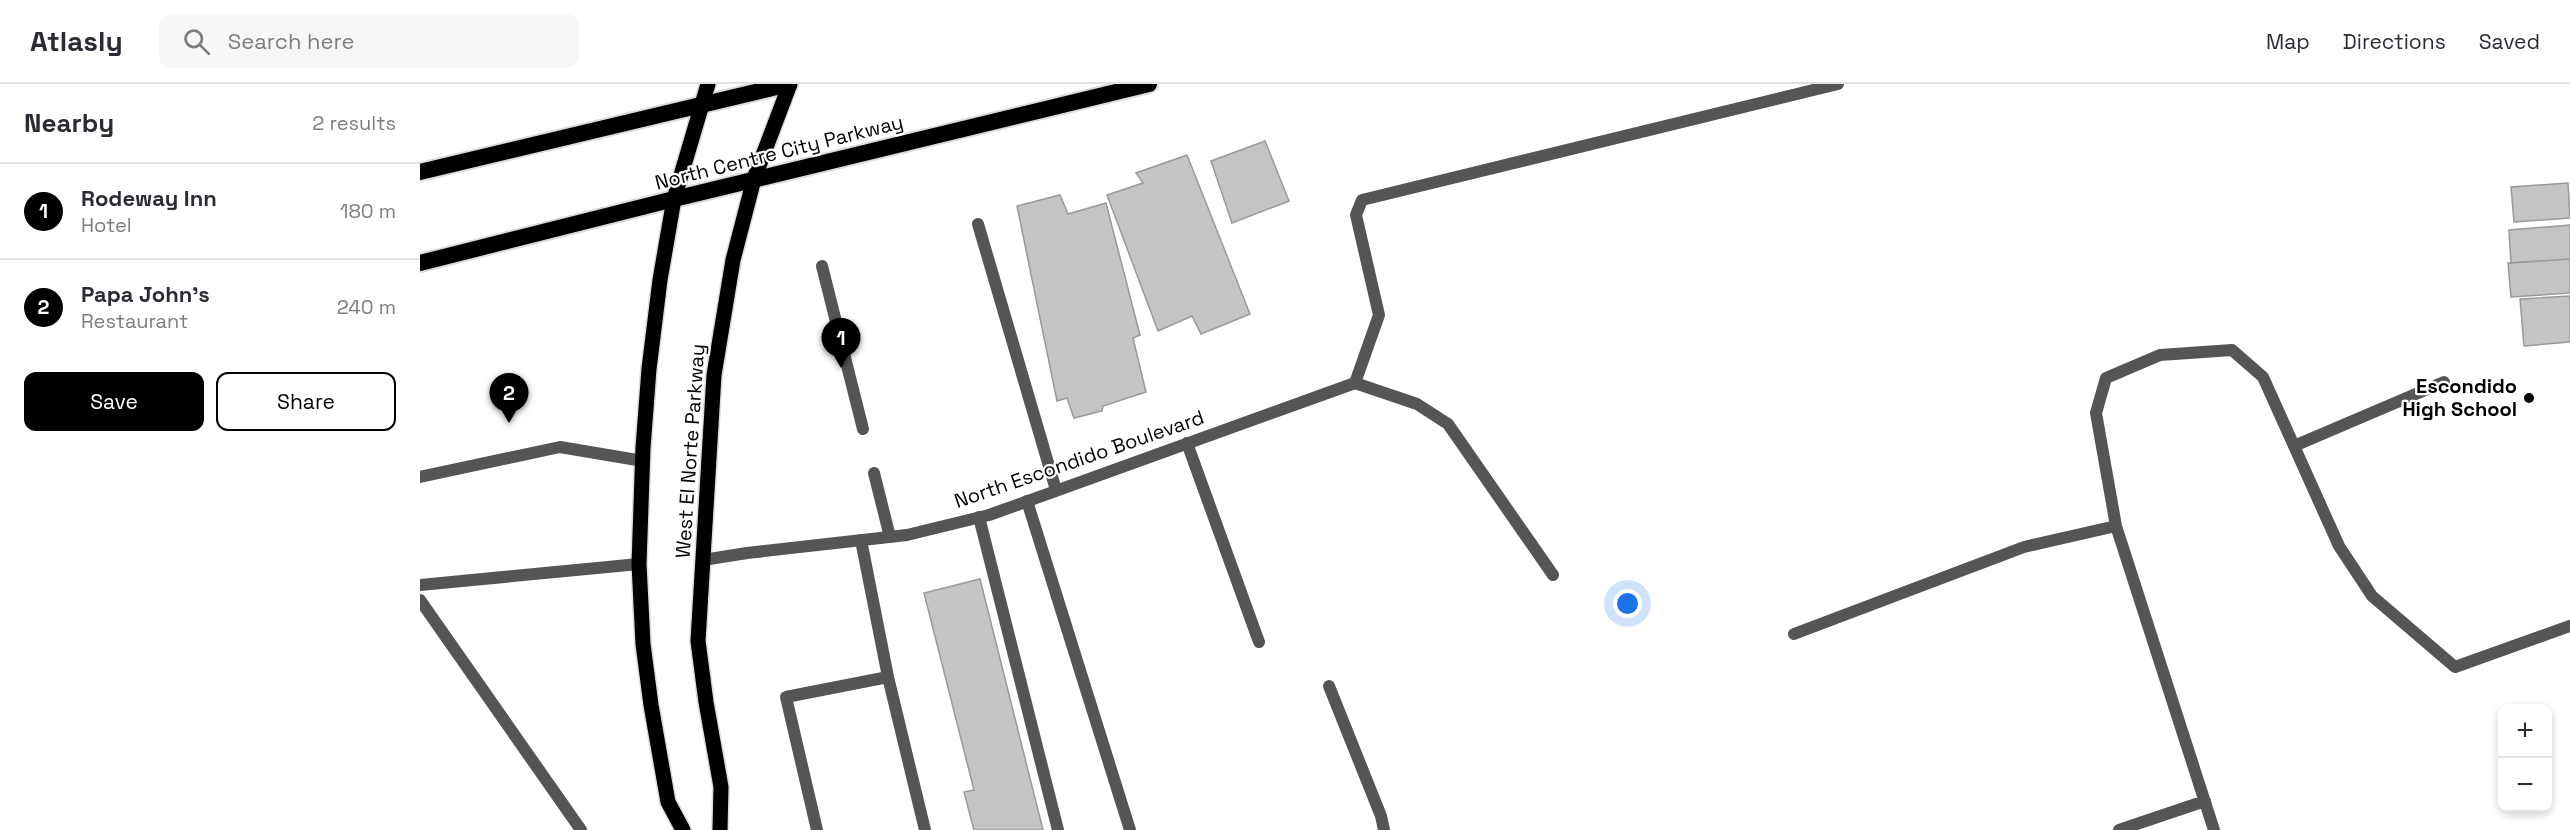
<!DOCTYPE html>
<meta charset="utf-8">
<style>
body{margin:0;font-family:"Space Grotesk",sans-serif;background:#f7f7f7;color:#2b2b33}
.controls{position:absolute;right:18px;bottom:18px;display:grid;overflow:hidden;border-radius:12px;box-shadow:0 3px 9px #0003}
.controls button{width:54px;height:54px;display:grid;place-items:center;padding:0;border:0;border-bottom:2px solid #e1e1e2;background:#fff;color:#2b2b33;font:30px sans-serif}
.you{position:absolute;left:1208px;top:520px;width:21px;height:21px;margin:-15px;border:4px solid #fff;border-radius:50%;background:#1a73e8;box-shadow:0 0 0 9px #1a73e833}
.badge{display:grid;place-items:center;width:39px;height:39px;border-radius:50%;background:#000;color:#fff;font-size:20px;font-weight:700}
.pin{position:absolute;translate:-50% -50px;filter:drop-shadow(0 2px 3px #0008)}
.pin::after{content:'';position:absolute;top:32px;width:21px;height:18px;background:inherit;clip-path:polygon(0 0,100% 0,50% 100%)}
.list{margin:0;padding:0;list-style:none}
h2{display:flex;justify-content:space-between;align-items:center;height:78px;margin:0;padding:0 24px;font-size:26px}
h2 small{font-size:20px;font-weight:400;color:#7c7c81}
.list li{display:grid;grid-template-columns:39px 1fr auto;gap:18px;align-items:center;box-sizing:border-box;height:96px;padding:0 24px;border-top:2px solid #e1e1e2}
.list b{display:block;font-size:22px;white-space:nowrap}
.list p{margin:0;font-size:20px;white-space:nowrap;color:#7c7c81}
.list em{font-size:20px;font-style:normal;color:#7c7c81}
.actions{display:flex;gap:12px;padding:18px 24px}
.actions a{flex:1;padding:14px 0;border:2px solid #000;border-radius:12px;text-align:center;font-size:21px;color:#000}
.actions .main{background:#000;color:#fff}
.icon{flex:none;width:33px;height:33px;fill:none;stroke:currentColor;stroke-width:2;stroke-linecap:round;stroke-linejoin:round}
.map{position:relative;flex:none;width:2150px;height:746px;overflow:hidden}
header{display:flex;align-items:center;gap:36px;box-sizing:border-box;height:84px;padding:0 30px;background:#fff;border-bottom:2px solid #e1e1e2}
header strong{font-size:28px}
nav{display:flex;gap:33px;margin-inline-start:auto;font-size:21px}
.search{width:420px;height:54px;background:#f7f7f7;display:flex;align-items:center;gap:15px;box-sizing:border-box;padding:0 21px;border-radius:12px;color:#7c7c81;font-size:22px}
main{display:flex}
aside{flex:1;background:#fff}
.map>svg:first-child{display:block}
.building{fill:#c4c4c4;stroke:#999;stroke-width:1.5}
.lines{fill:none;stroke-linecap:round;stroke-linejoin:round}
.primary-casing{stroke:#dbdbdb;stroke-width:18}
.trunk-casing{stroke:#dbdbdb;stroke-width:20}
.service{stroke:#555;stroke-width:12}
.tertiary{stroke:#555;stroke-width:12}
.primary{stroke:#000;stroke-width:15}
.trunk{stroke:#000;stroke-width:16}
.poi-dot{fill:#000;stroke:#fff;stroke-width:2}
.labels{text-anchor:middle;stroke-width:4.5;stroke-linejoin:round;paint-order:stroke}
.street-label{font-size:20px;fill:#000;stroke:#fff}
.poi-label{font-size:20px;font-weight:bold;fill:#000;stroke:#fff;text-anchor:end}
</style>
<header>
<strong>Atlasly</strong>
<div class="search"><svg class="icon" aria-label="search" viewBox="0 0 24 24"><circle cx="10" cy="10" r="6"/><path d="M15 15l6 6"/></svg>Search here</div>
<nav><a>Map</a><a>Directions</a><a>Saved</a></nav>
</header>
<main>
<aside>
<h2>Nearby<small>2 results</small></h2>
<ul class="list">
<li><span class="badge">1</span><div><b>Rodeway Inn</b><p>Hotel</p></div><em>180 m</em></li>
<li><span class="badge">2</span><div><b>Papa John's</b><p>Restaurant</p></div><em>240 m</em></li>
</ul>
<div class="actions"><a class="main">Save</a><a>Share</a></div>
</aside>
<div class="map">
<svg width="2150" height="746" viewBox="0 0 2150 746">
<rect width="100%" height="100%" fill="#fff"/>
<path class="building" d="M845 57 869 117 812 139 791 77Z
M767 71 830 230 781 250 772 232 738 247 687 111 723 99 716 89Z
M2148 99 2150 134 2094 138 2091 103Z
M640 111 648 130 686 119 720 251 713 254 726 308 683 322 682 327 654 334 647 314 637 317 597 122Z
M2150 141V175L2091 179 2089 146Z
M2150 175V209L2091 213 2088 179Z
M2150 212V258L2104 262 2100 215Z
M560 495 623 746H554L544 708 554 706 504 509Z"/>
<g class="lines">
<defs>
<path id="primary" d="M263 746 248 718 231 621 223 560 219 480 223 364 229 285 240 196 254 115 288 0
M300 746 301 703 286 618 278 557 294 291 313 176 334 95 370 0"/>
<path id="trunk" d="M0 88 369 0
M0 179 254 115 729 0"/>
</defs>
<use href="#primary" class="primary-casing"/>
<use href="#trunk" class="trunk-casing"/>
<path class="service" d="M558 140 636 406
M402 182 443 345
M767 359 839 558
M1874 362 2024 298
M454 389 470 453
M0 393 140 363 223 377
M607 417 710 746
M559 433 638 746
M441 456 468 593 505 746
M1133 491 1028 340 997 320 935 299 959 231 936 131 942 116 1418 0
M0 516 161 746
M1374 550 1604 463 1696 442
M909 602 961 732 964 746
M397 746 366 613 468 593
M1699 746 1785 717
M1794 746 1696 442 1676 329 1686 294 1740 271 1812 266 1843 293 1919 462 1952 512 2035 583 2150 542"/>
<path class="tertiary" d="M283 476 327 469 487 451 569 431 935 299
M0 501 219 480"/>
<use href="#primary" class="primary"/>
<use href="#trunk" class="trunk"/>
</g>
<circle class="poi-dot" cx="2109" cy="314" r="6"/>
<g class="labels">
<g class="street-label">
<text transform="translate(359 68) rotate(-14)" y="7">North Centre City Parkway</text>
<text transform="translate(270 367) rotate(-86)" y="7">West El Norte Parkway</text>
<text transform="translate(659 375) rotate(-19)" y="7">North Escondido Boulevard</text>
</g>
<g class="poi-label">
<text x="2097" y="309">Escondido<tspan x="2097" dy="23">High School</tspan></text>
</g>
</g>
</svg>
<div class="controls">
<button>+</button>
<button>−</button>
</div>
<div class="you"></div>
<div class="pin badge" style="left:421px;top:284px">1</div>
<div class="pin badge" style="left:89px;top:339px">2</div>
</div>
</main>
